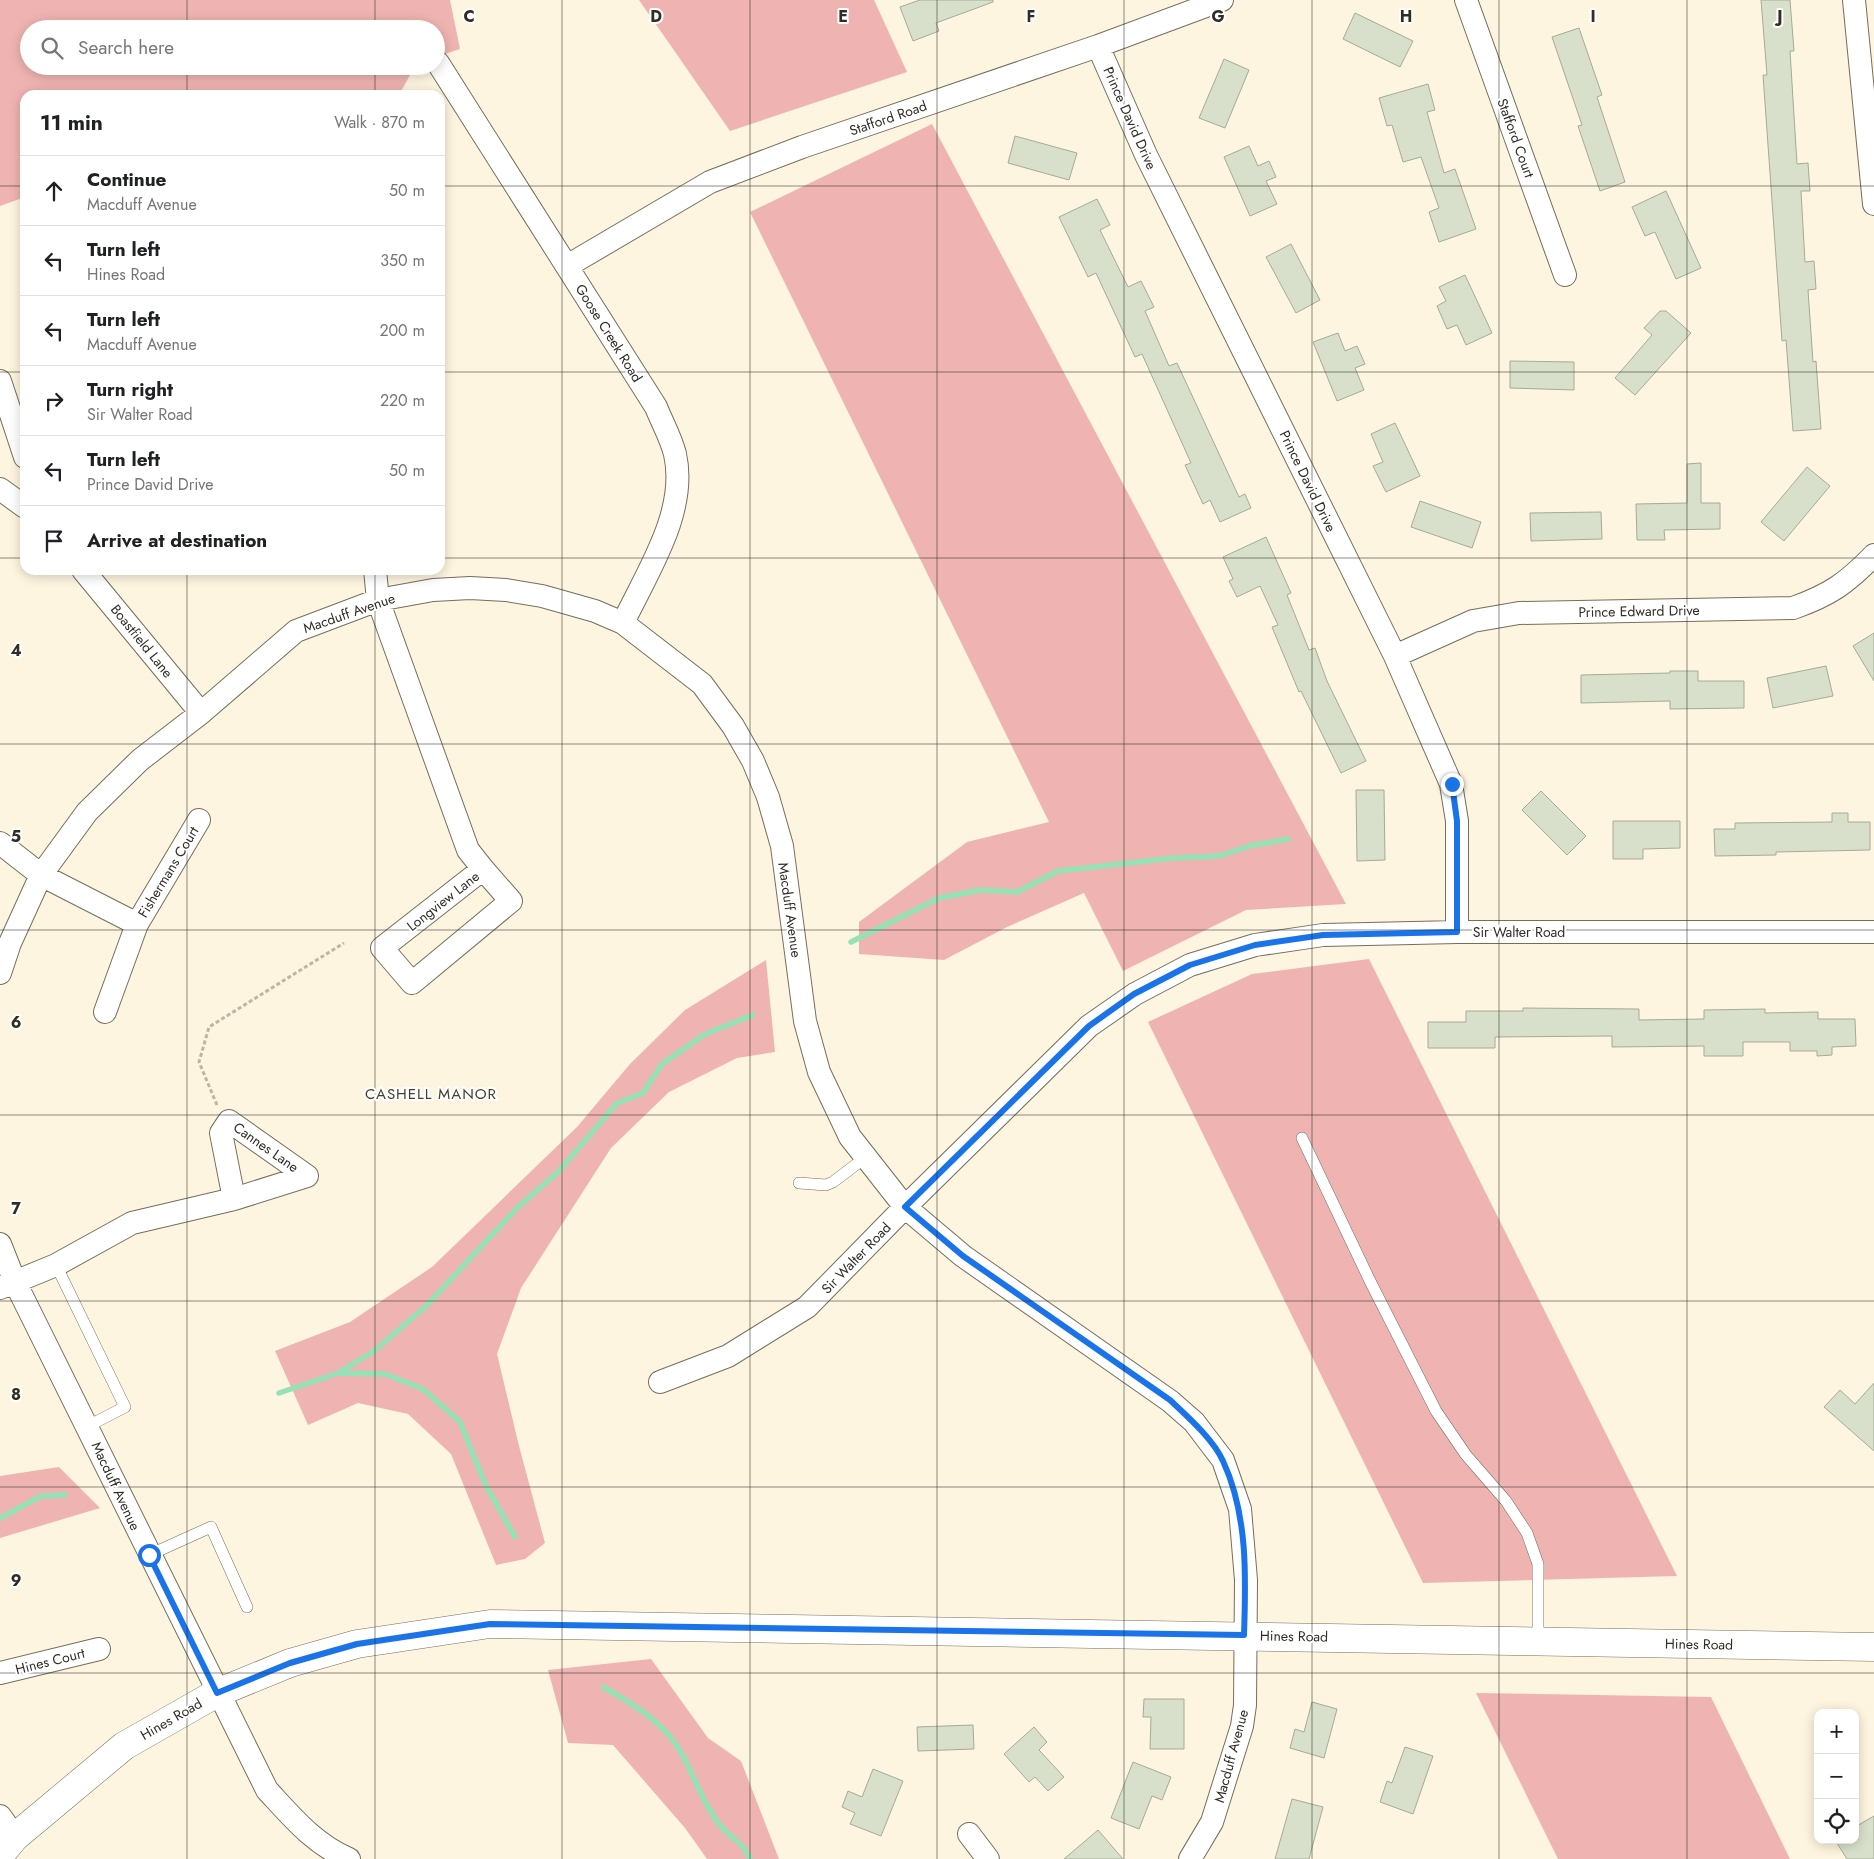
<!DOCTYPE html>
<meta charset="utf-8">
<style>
body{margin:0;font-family:Jost,sans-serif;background:#f2f2f2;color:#202124}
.controls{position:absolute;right:15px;bottom:15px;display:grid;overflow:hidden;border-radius:10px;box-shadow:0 2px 12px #0003}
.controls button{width:45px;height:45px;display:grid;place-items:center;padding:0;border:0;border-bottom:1px solid #e0e0e0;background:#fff;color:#202124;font:25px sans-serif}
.stop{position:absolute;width:15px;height:15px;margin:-11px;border:4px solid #1a73e8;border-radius:50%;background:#fff}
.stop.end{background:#1a73e8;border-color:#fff;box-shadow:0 1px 5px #0008}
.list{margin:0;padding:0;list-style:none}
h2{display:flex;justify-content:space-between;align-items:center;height:65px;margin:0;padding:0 20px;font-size:21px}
h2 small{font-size:16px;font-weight:400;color:#757577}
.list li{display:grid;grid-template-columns:32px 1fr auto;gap:15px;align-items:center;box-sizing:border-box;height:70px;padding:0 20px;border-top:1px solid #e0e0e0}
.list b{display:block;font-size:19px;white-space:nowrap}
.list p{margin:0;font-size:16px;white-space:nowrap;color:#757577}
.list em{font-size:16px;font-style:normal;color:#757577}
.icon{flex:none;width:28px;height:28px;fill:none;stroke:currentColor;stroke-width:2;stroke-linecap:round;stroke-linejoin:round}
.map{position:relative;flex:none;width:1874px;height:1859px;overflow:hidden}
.search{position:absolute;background:#fff;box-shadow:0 2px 12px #0003;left:20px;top:20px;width:425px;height:55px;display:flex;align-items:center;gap:12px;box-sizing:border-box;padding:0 18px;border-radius:28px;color:#757577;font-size:19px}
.panel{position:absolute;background:#fff;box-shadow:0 2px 12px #0003;left:20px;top:90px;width:425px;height:485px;border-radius:15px}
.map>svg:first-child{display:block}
.green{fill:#efb4b1}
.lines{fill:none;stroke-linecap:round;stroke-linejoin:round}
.stream{stroke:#96e1b5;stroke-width:5.5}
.building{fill:#d8e0cb;stroke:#a4ab97}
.service-casing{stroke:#756e5b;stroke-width:12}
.minor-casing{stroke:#756e5b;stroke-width:24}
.tertiary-casing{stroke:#756e5b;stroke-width:29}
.path{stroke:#bdb6a5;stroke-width:3;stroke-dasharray:4 2.5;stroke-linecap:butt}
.service{stroke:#fff;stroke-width:11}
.minor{stroke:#fff;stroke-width:22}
.tertiary{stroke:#fff;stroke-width:28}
.route{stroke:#1a73e8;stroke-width:6}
.grid{fill:none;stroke:#312d25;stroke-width:1;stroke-opacity:0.55}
.labels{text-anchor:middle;stroke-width:4;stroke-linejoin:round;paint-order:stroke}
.street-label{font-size:14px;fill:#312d25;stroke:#fff}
.neighbourhood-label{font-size:15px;letter-spacing:1px;fill:#453f2d;stroke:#fff}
.grid-label{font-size:16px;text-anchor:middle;font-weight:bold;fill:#312d25;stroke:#fff;stroke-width:4;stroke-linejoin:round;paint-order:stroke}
</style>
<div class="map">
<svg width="1874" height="1859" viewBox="0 0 1874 1859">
<rect width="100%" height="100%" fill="#fdf5df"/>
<path class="green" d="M0 0H450L460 49 436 57V29H29V66H415L399 95H25V197L0 206Z
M639 0H874L907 72 730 131Z
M932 124 1346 904 1246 910 1123 971 1084 893 1007 927 944 960 859 954V922L967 842 1049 822 750 212Z
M1369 959 1677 1576 1423 1583 1148 1022 1252 974Z
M766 960 775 1052 737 1058 669 1092 611 1148 521 1288 497 1354 519 1446 545 1543 525 1559 496 1565 451 1454 408 1414 358 1403 308 1425 275 1351 350 1322 432 1267 577 1127 630 1064 685 1010Z
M59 1467 100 1508 0 1538V1476Z
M651 1659 708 1738 741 1761 779 1859H707L685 1828 613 1745 568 1743 548 1670Z
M1476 1693 1711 1697 1790 1859H1558Z"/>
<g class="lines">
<path class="stream" d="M851 942 939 898 981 890 1017 892 1058 871 1173 858 1219 856 1249 846 1288 839
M338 1373 385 1374 423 1389 460 1422 485 1484 515 1537
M279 1393 338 1373 374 1351 426 1306 517 1208 558 1172 617 1103 643 1093 662 1064 705 1034 753 1015
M0 1518 41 1496 65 1495
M603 1687C635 1705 667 1724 684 1758 696 1781 704 1805 720 1825 730 1838 745 1844 750 1859"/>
</g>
<path class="building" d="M920 0H993V2L936 23 939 31 913 41 900 7Z
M1761 0H1790L1794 51H1790L1797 164 1808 163 1810 191H1801L1805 262 1814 261 1816 289 1808 290 1813 362 1816 361 1821 429 1793 431 1786 340 1782 341 1763 75H1767Z
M1355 13 1413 41 1400 67 1343 39Z
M1579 28 1602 95 1597 97 1625 182 1600 191 1578 126 1582 125 1552 37Z
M1224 59 1249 70 1225 128 1199 118Z
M1428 84 1435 110 1427 112 1444 173 1455 169 1476 229 1439 242 1429 212 1439 208 1421 157 1403 162 1392 125 1387 126 1379 98Z
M1015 136 1077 153 1069 180 1008 163Z
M1249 146 1258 166 1269 161 1276 177 1266 181 1277 204 1250 216 1224 157Z
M1666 191 1701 268 1676 279 1655 232 1645 236 1632 207Z
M1097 199 1110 225 1100 230 1128 287 1141 281 1154 307 1145 311 1169 366 1177 363 1239 497 1245 494 1251 508 1220 522 1210 500 1203 504 1185 465 1191 463 1142 354 1135 357 1096 273 1088 277 1059 217Z
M1291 244 1320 300 1296 313 1266 257Z
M1465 275 1492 333 1466 345 1457 325 1447 329 1437 306 1446 301 1439 287Z
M1660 311H1666L1691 333 1635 395 1615 378 1652 335 1644 328Z
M1338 333 1345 351 1357 346 1365 364 1355 368 1364 390 1337 401 1313 342Z
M1510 361 1574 362V390L1510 388Z
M1395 423 1420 476 1386 492 1373 466 1383 462 1371 434Z
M1701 463V503H1720V529L1664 530 1665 540H1637L1636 504 1687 503V464Z
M1807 467 1830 486 1784 541 1761 522Z
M1420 501 1481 522 1472 548 1411 527Z
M1601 512 1602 539 1531 541 1530 513Z
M1266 537 1291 593 1287 595 1309 650 1315 648 1327 681 1366 761 1341 773 1301 691 1299 692 1272 627 1278 625 1260 586 1237 597 1229 581 1233 579 1223 557Z
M1874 633V681L1853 646Z
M1826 666 1833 696 1773 708 1767 678Z
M1670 671H1698V681H1744V708L1670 709V701L1581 703V675L1670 673Z
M1356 790H1384L1385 860 1357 861Z
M1541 791 1586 836 1567 855 1522 810Z
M1832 813H1848V822H1870V850L1776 852V855L1715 856 1714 829H1735V823L1832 822Z
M1613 821H1680V848L1643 849V859H1613Z
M1523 1008 1639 1009V1020L1704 1019V1010L1765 1009V1013L1818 1012V1019H1855L1856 1046 1832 1047V1055L1817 1056V1051H1790V1042H1743V1056H1704V1046L1612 1047V1036L1495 1037V1048H1428V1022H1466V1011H1523Z
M1874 1383V1451L1824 1407 1840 1390 1855 1404Z
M1144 1699H1184V1749H1150L1151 1717H1143Z
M1312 1702 1337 1709 1324 1758 1290 1748 1295 1729 1304 1732Z
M973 1725 974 1749 918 1751 917 1727Z
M1034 1727 1047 1742 1039 1750 1064 1777 1048 1791 1035 1777 1029 1782 1004 1754Z
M1405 1747 1433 1756 1413 1814 1380 1802 1387 1781 1392 1783Z
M1133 1762 1171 1777 1162 1800 1152 1796 1139 1829 1111 1818Z
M873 1769 903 1781 881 1836 850 1824 855 1813 842 1807 848 1791 862 1797Z
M1292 1799 1323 1807 1309 1859H1275Z
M1874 1816V1859H1847L1835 1840H1855V1827Z
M1098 1830 1123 1859H1064Z"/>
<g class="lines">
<defs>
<path id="service" d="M1302 1138 1370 1281 1436 1411 1466 1455 1506 1501 1527 1533 1538 1564V1641
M799 1183 826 1185 833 1182 866 1157
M56 1265 125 1407 88 1426
M149 1555 211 1527 247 1607"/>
<path id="minor" d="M1466 0 1565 275
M1854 0 1874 204
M1098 46 1146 155 1395 656 1451 784 1457 821V932
M438 63 656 407C662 422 671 438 675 454 688 512 647 572 623 623
M567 266 710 182 802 147 1098 46 1222 0
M0 381 25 457
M0 489 25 507
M83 570 201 713
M375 570 378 600 468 850 483 869 382 948 412 983 511 901 483 869
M1395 656 1473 621 1519 613 1793 608C1830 595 1847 583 1874 555
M0 843 41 875 137 924 199 820
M0 973 10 943 41 875 87 812 140 760 201 713 296 631 378 600 433 590 470 588 506 590 542 596 595 611 623 623 702 684 733 726 753 761 768 797 782 846 805 1021 819 1072 850 1137 905 1207 963 1256 1170 1401 1194 1422 1223 1460 1240 1509 1246 1580 1245 1705 1242 1726 1212 1822 1190 1859
M105 1012 137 924
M229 1121 307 1176 234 1199 221 1133Z
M0 1244 15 1282 267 1790C292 1817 314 1844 349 1859
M0 1288 56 1265 132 1223 234 1199
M660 1382 728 1356 807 1307 905 1207 1089 1026 1135 994 1190 965 1255 945 1323 935 1457 932H1874
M0 1673 99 1649
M0 1816 15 1837
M969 1834 988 1859"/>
<path id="tertiary" d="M0 1855 15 1837 124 1746 217 1693 290 1663 357 1644 490 1624 1874 1647"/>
</defs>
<use href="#service" class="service-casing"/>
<use href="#minor" class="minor-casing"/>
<use href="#tertiary" class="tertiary-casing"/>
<path class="path" d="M217 1105 199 1062 209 1027 344 943"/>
<use href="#service" class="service"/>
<use href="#minor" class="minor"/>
<use href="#tertiary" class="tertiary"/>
</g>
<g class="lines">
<path class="route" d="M149 1555 217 1693 290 1663 357 1644 490 1624 1244 1635C1246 1577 1248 1515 1223 1461 1213 1439 1188 1417 1170 1400L963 1256 905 1207 1089 1026 1134 994 1190 965 1255 945 1323 935 1457 932V821L1452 784"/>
</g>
<path class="grid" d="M187 0V29M375 0V29M562 0V1859M750 0V1859M937 0V1859M1124 0V1859M1312 0V1859M1499 0V1859M1687 0V1859M187 66V95M375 66V95M0 186H25M440 186H1874M0 372H25M440 372H1874M0 558H25M440 558H1874M187 570V1859M375 570V1859M0 744H1874M0 930H1874M0 1115H1874M0 1301H1874M0 1487H1874M0 1673H1874"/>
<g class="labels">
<g class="street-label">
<text transform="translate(888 118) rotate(-19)" y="5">Stafford Road</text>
<text transform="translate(1130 118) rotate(66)" y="5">Prince David Drive</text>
<text transform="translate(1516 138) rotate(70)" y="5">Stafford Court</text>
<text transform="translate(609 333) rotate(58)" y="5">Goose Creek Road</text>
<text transform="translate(1308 481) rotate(64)" y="5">Prince David Drive</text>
<text transform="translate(1639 611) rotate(-1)" y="5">Prince Edward Drive</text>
<text transform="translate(349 613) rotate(-19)" y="5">Macduff Avenue</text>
<text transform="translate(142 641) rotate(51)" y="5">Boastfield Lane</text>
<text transform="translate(168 872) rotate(-59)" y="5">Fishermans Court</text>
<text transform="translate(443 901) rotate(-38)" y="5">Longview Lane</text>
<text transform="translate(790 910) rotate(82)" y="5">Macduff Avenue</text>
<text x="1519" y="937">Sir Walter Road</text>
<text transform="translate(266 1147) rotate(35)" y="5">Cannes Lane</text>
<text transform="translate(856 1258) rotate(-46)" y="5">Sir Walter Road</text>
<text transform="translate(116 1486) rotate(65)" y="5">Macduff Avenue</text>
<text transform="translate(1294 1636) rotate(1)" y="5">Hines Road</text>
<text transform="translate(1699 1644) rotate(1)" y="5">Hines Road</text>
<text transform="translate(50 1661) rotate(-14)" y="5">Hines Court</text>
<text transform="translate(171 1719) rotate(-30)" y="5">Hines Road</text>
<text transform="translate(1231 1756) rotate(-75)" y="5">Macduff Avenue</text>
</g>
<g class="neighbourhood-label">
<text x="431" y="1099">CASHELL MANOR</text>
</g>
</g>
<g class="grid-label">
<text x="469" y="22">C</text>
<text x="656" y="22">D</text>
<text x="843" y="22">E</text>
<text x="1031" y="22">F</text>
<text x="1218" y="22">G</text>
<text x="1406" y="22">H</text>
<text x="1593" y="22">I</text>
<text x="1780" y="22">J</text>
<text x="16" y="656">4</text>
<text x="16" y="842">5</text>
<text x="16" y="1028">6</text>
<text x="16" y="1214">7</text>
<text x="16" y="1400">8</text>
<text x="16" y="1586">9</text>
</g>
</svg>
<div class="controls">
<button>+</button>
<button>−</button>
<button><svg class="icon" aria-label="locate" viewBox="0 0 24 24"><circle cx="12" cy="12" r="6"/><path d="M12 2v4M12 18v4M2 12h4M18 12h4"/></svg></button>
</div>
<div class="stop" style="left:149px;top:1555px"></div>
<div class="stop end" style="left:1452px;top:784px"></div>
<div class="search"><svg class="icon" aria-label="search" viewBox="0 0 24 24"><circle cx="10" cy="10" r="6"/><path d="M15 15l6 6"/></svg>Search here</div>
<section class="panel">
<h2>11 min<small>Walk · 870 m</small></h2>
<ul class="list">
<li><svg class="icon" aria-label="ahead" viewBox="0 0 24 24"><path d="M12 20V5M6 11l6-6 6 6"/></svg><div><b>Continue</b><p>Macduff Avenue</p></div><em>50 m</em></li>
<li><svg class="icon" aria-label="left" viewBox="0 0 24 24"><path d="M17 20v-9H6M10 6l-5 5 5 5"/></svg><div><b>Turn left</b><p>Hines Road</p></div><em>350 m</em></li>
<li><svg class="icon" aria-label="left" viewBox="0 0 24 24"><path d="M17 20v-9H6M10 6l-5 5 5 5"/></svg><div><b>Turn left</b><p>Macduff Avenue</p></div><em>200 m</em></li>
<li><svg class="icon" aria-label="right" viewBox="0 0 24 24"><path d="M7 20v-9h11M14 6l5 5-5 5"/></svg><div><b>Turn right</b><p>Sir Walter Road</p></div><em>220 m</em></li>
<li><svg class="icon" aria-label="left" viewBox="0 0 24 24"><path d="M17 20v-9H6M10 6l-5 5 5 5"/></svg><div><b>Turn left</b><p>Prince David Drive</p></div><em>50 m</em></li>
<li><svg class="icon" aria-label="arrive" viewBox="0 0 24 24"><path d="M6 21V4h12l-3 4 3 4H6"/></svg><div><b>Arrive at destination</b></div></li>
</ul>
</section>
</div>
